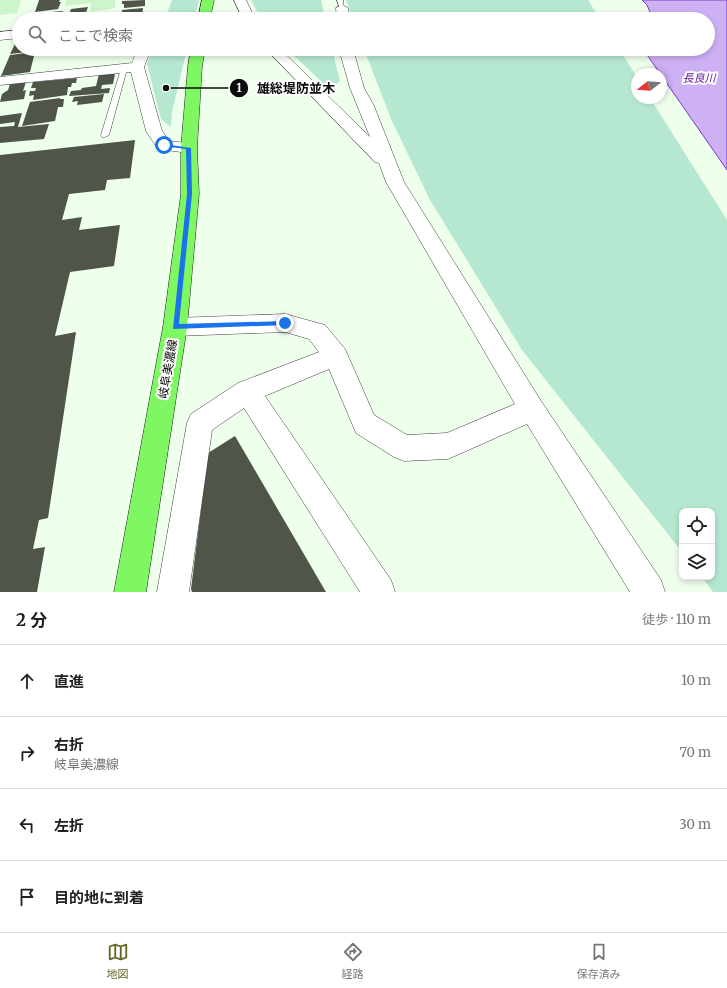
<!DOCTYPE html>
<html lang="ja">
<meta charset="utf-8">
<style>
body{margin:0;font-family:Merriweather,"Noto Sans JP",serif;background:#f6f6f6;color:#222}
.controls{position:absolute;right:12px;bottom:12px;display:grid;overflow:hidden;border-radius:8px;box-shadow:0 2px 6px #0003}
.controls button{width:36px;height:36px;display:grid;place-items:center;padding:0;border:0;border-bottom:1px solid #e0e0e0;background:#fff;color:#222;font:20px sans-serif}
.compass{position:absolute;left:631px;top:68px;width:36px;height:36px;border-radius:50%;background:#fff;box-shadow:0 2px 6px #0003;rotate:253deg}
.stop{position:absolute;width:12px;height:12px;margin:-9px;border:3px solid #1a73e8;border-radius:50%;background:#fff}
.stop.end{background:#1a73e8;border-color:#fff;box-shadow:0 1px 4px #0008}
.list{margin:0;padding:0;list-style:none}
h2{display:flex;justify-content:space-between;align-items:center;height:52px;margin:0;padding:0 16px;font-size:17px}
h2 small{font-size:13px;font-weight:400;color:#767676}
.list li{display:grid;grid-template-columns:26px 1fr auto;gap:12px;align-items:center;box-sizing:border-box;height:72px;padding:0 16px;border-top:1px solid #e0e0e0}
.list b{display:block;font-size:15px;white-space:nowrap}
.list p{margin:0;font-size:13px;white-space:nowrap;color:#767676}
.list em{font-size:13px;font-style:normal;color:#767676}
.icon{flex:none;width:22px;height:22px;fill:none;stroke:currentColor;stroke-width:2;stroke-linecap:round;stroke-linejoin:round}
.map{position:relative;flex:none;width:727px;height:592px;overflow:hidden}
.search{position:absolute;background:#fff;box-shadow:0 2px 6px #0003;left:12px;right:12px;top:12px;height:44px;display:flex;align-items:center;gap:10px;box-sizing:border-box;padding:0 14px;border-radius:22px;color:#767676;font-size:15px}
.sheet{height:340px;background:#fff}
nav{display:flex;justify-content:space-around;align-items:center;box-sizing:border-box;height:56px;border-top:1px solid #e0e0e0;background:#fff;font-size:11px;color:#767676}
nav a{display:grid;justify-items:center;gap:2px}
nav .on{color:#666624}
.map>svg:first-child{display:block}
.farmland{fill:#cef4cc}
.green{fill:#b6e8d1}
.water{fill:#ceb1f5;stroke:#7c39cb}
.building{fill:#4f5549}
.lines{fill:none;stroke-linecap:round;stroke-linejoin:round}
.service-casing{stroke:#3f3f3f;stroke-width:1}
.minor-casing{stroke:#3f3f3f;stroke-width:1}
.primary-casing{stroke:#1d1d1d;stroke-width:1}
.service{fill:#fff;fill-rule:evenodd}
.minor{fill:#fff;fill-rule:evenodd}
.primary{fill:#7ff763;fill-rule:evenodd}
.route{fill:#1a73e8}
.labels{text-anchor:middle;stroke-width:4;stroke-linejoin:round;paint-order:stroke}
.far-water-label{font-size:11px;font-style:italic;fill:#59179c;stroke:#fff}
.street-label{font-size:12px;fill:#0c0c0c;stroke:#fff}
.leader{fill:none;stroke:#0c0c0c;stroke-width:1.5}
.callout-dot{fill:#0c0c0c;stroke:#fff;stroke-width:1.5}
.mark-label{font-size:12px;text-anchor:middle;font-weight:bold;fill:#fff}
.callout-label{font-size:13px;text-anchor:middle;font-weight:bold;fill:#0c0c0c;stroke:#fff;stroke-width:4;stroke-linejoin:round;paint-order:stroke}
</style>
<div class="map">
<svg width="727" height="592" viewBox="0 0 727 592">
<rect width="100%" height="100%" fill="#eeffec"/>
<path class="farmland" d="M0 0H21L17 13 0 15Z
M66 0H115V8L90 12 91 3 65 6Z"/>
<path class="green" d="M172 0H199L194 19H165Z
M251 0H321L325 19H261Z
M346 0H588L600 19H353Z
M153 49H187L172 112 171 127 161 119 147 64Z
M287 49H332L340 81 336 84 325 85Z
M364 49H619L637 77V98H650L727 220V592H713L702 577H712V511H682V552L522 350 430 200 391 119Z"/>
<path class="water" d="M642 0H727V170L643 49H708V19H653L647 5Z"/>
<path class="building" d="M39 0H60L59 2H61L58 9 35 12Z
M145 0V6L124 8V4H122V1Z
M88 7 85 15 68 17 71 9Z
M143 8 142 18 121 19 122 10Z
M63 11 61 15 38 17 40 13Z
M102 12V16L99 17V19H87L88 13Z
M17 40H19V49H29L27 52 10 54Z
M35 52 30 72 1 76 10 55Z
M110 73 115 74 113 84 102 85 101 89 110 88 109 93 69 96 71 91 81 90 82 88 96 86 99 74Z
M77 78 76 83H72L71 87H68L67 95 33 100 34 95 29 96 30 91H35L36 88H31L33 82Z
M26 82 23 91 26 90 24 99 0 102 2 94 8 90 10 84Z
M104 94 102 102 77 105 78 101 72 102 74 97Z
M60 98V99H64L63 107H58L55 121 22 126 30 102Z
M22 113 18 127 49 124 44 139 0 143V127L14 126 15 122 0 124V116Z
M135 140 130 178 107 180 105 190 69 194 62 220 82 217 79 230 120 225 114 266 70 272 55 336 76 332 48 518 39 520 33 549 45 547 37 592H0V155Z
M235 436 326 592H192L191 589 208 453Z"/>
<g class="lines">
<defs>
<path id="service" d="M337 0H343L344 9H340Z
M124 67 127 69 109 135 105 137H102L101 135 121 69Z"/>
<path id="minor" d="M234 0H246L255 19H243Z
M342 5 348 8 349 19H337L336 8Z
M19 30V38L0 40V32Z
M137 49H151L144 67 162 131 169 141 195 144 197 148 195 152 189 153 158 149 146 131 131 72 0 85V77L132 63Z
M266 49H280L370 137 350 88 339 49H353L364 88 374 106 404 182 541 401 661 580 665 592H630L527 424 448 459 404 461 394 457 356 433 329 369 265 396 391 580 395 592H360L244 408 212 430 189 592H157L187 423 191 414 238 383 319 352 309 339 285 332 175 336 167 334 163 327 167 320 175 318 285 314 325 325 345 349 374 415 407 435 447 433 515 404 386 182 379 163 375 162Z"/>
<path id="primary" d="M202 0H214L210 19H198Z
M191 49H205L202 66 197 148 199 194 187 327 146 592H114L163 327 181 194V148L188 66Z"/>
</defs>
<use href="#service" class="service-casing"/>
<use href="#minor" class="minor-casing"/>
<use href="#primary" class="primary-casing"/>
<use href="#service" class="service"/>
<use href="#minor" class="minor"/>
<use href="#primary" class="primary"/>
</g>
<path class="route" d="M164 144 191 148 192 194 179 324 285 321 288 323 287 325 173 329 187 194 186 149 162 146Z"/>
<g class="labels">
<g class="far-water-label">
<text x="699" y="82">長良川</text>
</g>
<g class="street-label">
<text transform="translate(168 369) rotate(-80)" y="4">岐阜美濃線</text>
</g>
</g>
<path class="leader" d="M166 88L239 88"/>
<g class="callout-dot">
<circle cx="166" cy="88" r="4"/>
<circle cx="239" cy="88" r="10"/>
</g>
<g class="mark-label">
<text x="239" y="92">1</text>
</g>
<g class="callout-label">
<text x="296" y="93">雄総堤防並木</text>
</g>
</svg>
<div class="controls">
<button><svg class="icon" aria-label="locate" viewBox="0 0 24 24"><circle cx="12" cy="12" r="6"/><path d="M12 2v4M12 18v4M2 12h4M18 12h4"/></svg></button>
<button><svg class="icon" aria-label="layers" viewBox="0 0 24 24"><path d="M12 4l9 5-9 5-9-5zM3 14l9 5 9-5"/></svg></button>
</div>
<svg class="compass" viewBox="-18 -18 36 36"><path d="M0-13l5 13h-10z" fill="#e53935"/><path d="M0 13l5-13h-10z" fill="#767676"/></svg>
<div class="stop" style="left:164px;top:145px"></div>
<div class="stop end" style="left:285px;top:323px"></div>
<div class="search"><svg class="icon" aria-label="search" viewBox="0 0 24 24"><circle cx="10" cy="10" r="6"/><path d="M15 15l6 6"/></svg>ここで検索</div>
</div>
<section class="sheet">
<h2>2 分<small>徒歩 · 110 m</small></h2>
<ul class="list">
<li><svg class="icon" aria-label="ahead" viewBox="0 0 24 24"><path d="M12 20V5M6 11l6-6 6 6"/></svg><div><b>直進</b></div><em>10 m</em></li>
<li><svg class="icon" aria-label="right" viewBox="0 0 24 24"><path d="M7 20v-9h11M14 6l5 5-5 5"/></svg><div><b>右折</b><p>岐阜美濃線</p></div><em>70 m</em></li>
<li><svg class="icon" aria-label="left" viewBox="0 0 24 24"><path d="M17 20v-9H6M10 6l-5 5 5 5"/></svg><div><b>左折</b></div><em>30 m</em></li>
<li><svg class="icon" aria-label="arrive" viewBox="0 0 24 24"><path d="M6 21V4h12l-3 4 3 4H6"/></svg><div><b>目的地に到着</b></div></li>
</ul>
</section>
<nav>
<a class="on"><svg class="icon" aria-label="map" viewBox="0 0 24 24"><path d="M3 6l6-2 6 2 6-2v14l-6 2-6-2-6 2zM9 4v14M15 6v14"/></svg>地図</a>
<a><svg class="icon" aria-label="directions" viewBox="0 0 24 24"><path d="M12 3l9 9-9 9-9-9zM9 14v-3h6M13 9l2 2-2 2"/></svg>経路</a>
<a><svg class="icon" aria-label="saved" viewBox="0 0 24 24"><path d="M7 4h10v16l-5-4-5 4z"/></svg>保存済み</a>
</nav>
